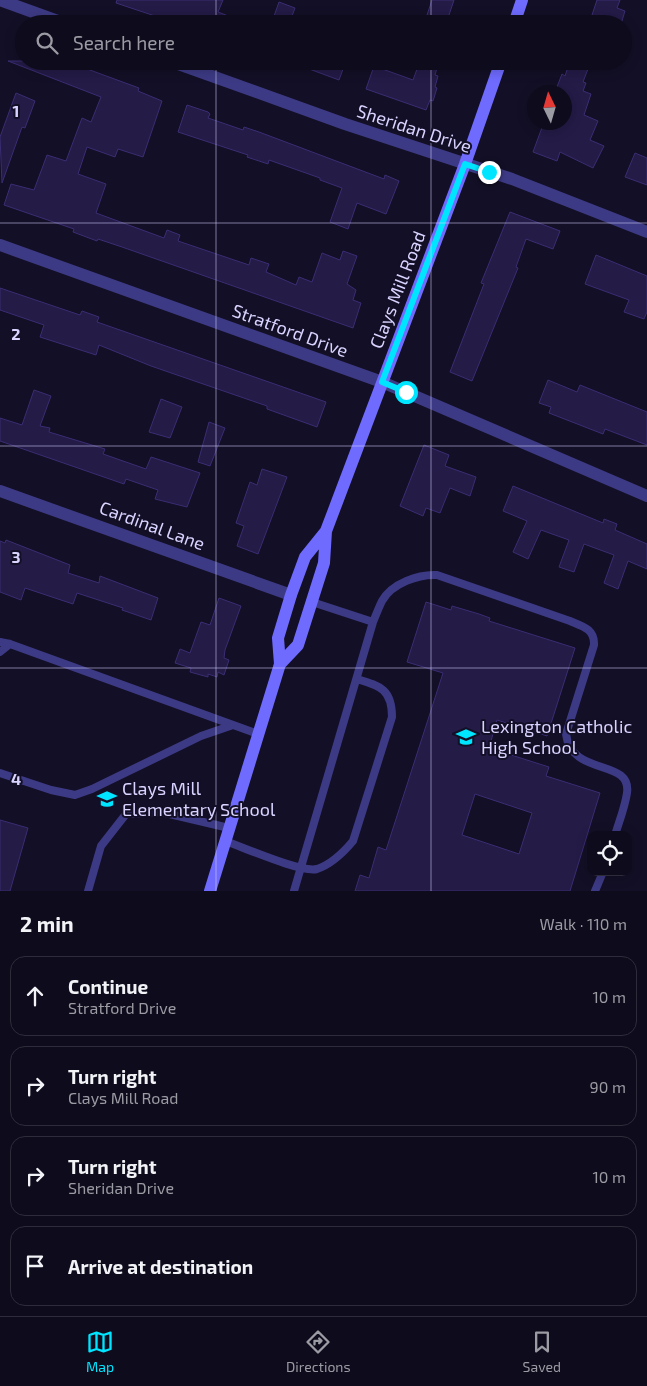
<!DOCTYPE html>
<meta charset="utf-8">
<style>
body{margin:0;font-family:"Exo 2",sans-serif;background:#171425;color:#f1f3f6}
.controls{position:absolute;right:15px;bottom:15px;display:grid;overflow:hidden;border-radius:10px;box-shadow:0 2px 12px #0003}
.controls button{width:45px;height:45px;display:grid;place-items:center;padding:0;border:0;border-bottom:1px solid #2e2b3b;background:#0e0b1c;color:#f1f3f6;font:25px sans-serif}
.compass{position:absolute;left:527px;top:85px;width:45px;height:45px;border-radius:50%;background:#0e0b1c;box-shadow:0 2px 12px #0003;rotate:355deg}
.stop{position:absolute;width:15px;height:15px;margin:-11px;border:4px solid #00e5ff;border-radius:50%;background:#fff}
.stop.end{background:#00e5ff;border-color:#fff;box-shadow:0 1px 5px #0008}
.list{margin:0;padding:0;list-style:none}
h2{display:flex;justify-content:space-between;align-items:center;height:65px;margin:0;padding:0 20px;font-size:21px}
h2 small{font-size:16px;font-weight:400;color:#9b9ba3}
.list li{display:grid;grid-template-columns:32px 1fr auto;gap:15px;align-items:center;box-sizing:border-box;height:80px;margin:0 10px 10px;padding:0 10px;border:1px solid #2e2b3b;border-radius:15px}
.list b{display:block;font-size:19px;white-space:nowrap}
.list p{margin:0;font-size:16px;white-space:nowrap;color:#9b9ba3}
.list em{font-size:16px;font-style:normal;color:#9b9ba3}
.icon{flex:none;width:28px;height:28px;fill:none;stroke:currentColor;stroke-width:2;stroke-linecap:round;stroke-linejoin:round}
.map{position:relative;flex:none;width:647px;height:891px;overflow:hidden}
.search{position:absolute;background:#0e0b1c;box-shadow:0 2px 12px #0003;left:15px;right:15px;top:15px;height:55px;display:flex;align-items:center;gap:12px;box-sizing:border-box;padding:0 18px;border-radius:28px;color:#9b9ba3;font-size:19px}
.sheet{height:425px;background:#0e0b1c}
nav{display:flex;justify-content:space-around;align-items:center;box-sizing:border-box;height:70px;border-top:1px solid #2e2b3b;background:#0e0b1c;font-size:14px;color:#9b9ba3}
nav a{display:grid;justify-items:center;gap:2px}
nav .on{color:#00e5ff}
.map>svg:first-child{display:block}
.building{fill:#241b47;stroke:#3b2d73;fill-rule:evenodd}
.lines{fill:none;stroke-linecap:round;stroke-linejoin:round}
.service{stroke:#3d3a85;stroke-width:8}
.minor{stroke:#3d3a85;stroke-width:12}
.secondary{stroke:#6f6bff;stroke-width:12}
.route{stroke:#00e5ff;stroke-width:6}
.grid{fill:none;stroke:#d9d4ff;stroke-width:1;stroke-opacity:0.55}
.labels{text-anchor:middle;stroke-width:4;stroke-linejoin:round;paint-order:stroke}
.street-label{font-size:18px;fill:#d9d4ff;stroke:#130f26}
.poi-label{font-size:18px;fill:#d9d4ff;stroke:#130f26;text-anchor:start}
.grid-label{font-size:16px;text-anchor:middle;font-weight:bold;fill:#d9d4ff;stroke:#130f26;stroke-width:4;stroke-linejoin:round;paint-order:stroke}
</style>
<div class="map">
<svg width="647" height="891" viewBox="0 0 647 891">
<rect width="100%" height="100%" fill="#130f26"/>
<path class="building" d="M117 0H223L218 12 246 23 179 24 116 3Z
M432 0H454L446 24H424Z
M597 0H620L617 8 625 11 621 24H589Z
M279 2 295 8 289 24 273 19Z
M8 61H47L67 68 68 65 78 69 79 66 139 88 138 91 162 101 143 157 118 149 115 157 87 147 78 174 106 184 96 213 164 238 167 230 180 235 178 241 249 265 251 258 269 264 266 272 296 285 299 277 312 282 322 253 340 260 343 251 357 256 347 284 356 290 353 300 361 303 353 328 122 247 98 239 97 241 73 232 74 229 4 205 11 184 34 190 47 155 66 161 82 118 91 122 101 97Z
M294 61H346L339 80 293 63Z
M420 61H439L435 75 438 76 435 87 437 88 433 101 430 100 426 110 366 89 374 66 413 80Z
M570 61H591L583 82 586 83 583 91 591 94 584 115 598 121 590 140 604 146 593 168 560 152 557 161 533 152 544 122H564V92H555L562 74 565 76Z
M16 93 35 101 25 128 22 127 2 183 0 137Z
M187 105 208 112 210 114 208 118 243 130 244 127 259 132 384 179 385 175 399 181 386 214 357 203 348 229 330 222 342 188 320 180V178L269 160 268 164 247 157 248 155 178 132Z
M635 153 647 158V185L625 177Z
M510 212 560 231 553 249 526 239 516 267 518 268 472 381 450 372 484 284 481 283Z
M596 255 647 276V312L644 319 624 312 629 300 585 284Z
M0 288 80 315 82 311 99 317 97 322 326 402 317 427 267 409V406L151 366 99 345 96 355 40 337 44 325 0 310Z
M548 380 577 392 580 385 647 412V445L605 429 603 434 549 413 551 407 539 403Z
M34 390 51 396 40 426 50 428 49 432 105 449 103 454 146 469 151 457 200 473 187 507 155 499 158 490 126 479 124 484 0 441V418L22 425Z
M161 399 182 407 170 438 149 432Z
M209 422 225 428 210 466 198 462Z
M424 445 449 455 445 466 476 477 470 496 450 488 440 513 426 508 423 516 400 506Z
M262 469 287 477 258 554 237 546 244 526 236 523 250 482 257 485Z
M513 486 603 523 604 519 617 524 615 530 647 544V569L628 561 618 589 604 583 614 555 584 544 574 572 559 567 569 540 541 530 528 559 513 552 527 521 503 511Z
M6 540 70 565 68 573 99 583 100 576 158 598 151 620 122 610 123 608 77 593 73 604 25 588 21 600 0 592V541L5 543Z
M219 598 241 606 225 650 224 658 229 660 224 675 218 672 217 677 208 674V677L190 672 191 668 175 663 180 649 190 653 201 622 210 625Z
M426 602 451 610 452 606 479 614 490 618 489 621 575 648 547 736 497 720 489 748 549 767 546 776 600 793 570 891H355L360 875 369 878 378 847 386 850 443 673 407 662ZM475 794 532 813 519 854 462 835Z
M0 820 28 828 10 891H0Z"/>
<g class="lines">
<path class="service" d="M312 602 373 622
M0 642 10 644 258 734
M0 652 10 644
M0 773 51 790 75 795 92 789 201 736 233 725
M225 841C243 847 301 873 317 869 332 864 343 853 353 841L392 717C392 689 380 686 357 679
M88 891 101 846 126 814 161 812 229 828
M294 891 373 622C376 615 379 607 382 601 392 583 419 574 437 575L570 621C582 626 595 629 594 645L566 734C571 777 632 758 627 793 625 807 619 822 615 835
M595 891 603 872"/>
<path class="minor" d="M0 0 66 24
M170 61 345 124 512 179 647 232
M0 245 382 382 647 496
M0 491 291 595"/>
<path class="secondary" d="M514 24 522 0
M280 664 298 645 324 563 326 531
M210 891 280 664 278 638 291 595 305 557 326 531 337 502 465 164 501 61"/>
</g>
<g class="lines">
<path class="route" d="M406 392 382 382 465 164 489 172"/>
</g>
<path class="grid" d="M216 0V24M431 0V24M216 61V891M431 61V891M0 223H647M0 446H647M0 668H647"/>
<defs>
<symbol id="school-bare" viewBox="-9 -9 18 18"><path d="M0-5L7-2L0 1L-7-2ZM-4 1L0 2.5L4 1V4Q0 6-4 4Z" fill="#00e5ff" stroke="#130f26" stroke-width="2.5" paint-order="stroke"/></symbol>
</defs>
<g fill-rule="evenodd">
<use href="#school-bare" x="452" y="723" width="28" height="28"/>
<use href="#school-bare" x="93" y="785" width="28" height="28"/>
</g>
<g class="labels">
<g class="street-label">
<text transform="translate(414 129) rotate(18)" y="6">Sheridan Drive</text>
<text transform="translate(398 290) rotate(-69)" y="6">Clays Mill Road</text>
<text transform="translate(290 331) rotate(20)" y="6">Stratford Drive</text>
<text transform="translate(152 526) rotate(20)" y="6">Cardinal Lane</text>
</g>
<g class="poi-label">
<text x="481" y="733">Lexington Catholic<tspan x="481" dy="21">High School</tspan></text>
<text x="122" y="795">Clays Mill<tspan x="122" dy="21">Elementary School</tspan></text>
</g>
</g>
<g class="grid-label">
<text x="16" y="117">1</text>
<text x="16" y="340">2</text>
<text x="16" y="563">3</text>
<text x="16" y="785">4</text>
</g>
</svg>
<div class="controls">
<button><svg class="icon" aria-label="locate" viewBox="0 0 24 24"><circle cx="12" cy="12" r="6"/><path d="M12 2v4M12 18v4M2 12h4M18 12h4"/></svg></button>
</div>
<svg class="compass" viewBox="-18 -18 36 36"><path d="M0-13l5 13h-10z" fill="#e53935"/><path d="M0 13l5-13h-10z" fill="#9b9ba3"/></svg>
<div class="stop" style="left:406px;top:392px"></div>
<div class="stop end" style="left:489px;top:172px"></div>
<div class="search"><svg class="icon" aria-label="search" viewBox="0 0 24 24"><circle cx="10" cy="10" r="6"/><path d="M15 15l6 6"/></svg>Search here</div>
</div>
<section class="sheet">
<h2>2 min<small>Walk · 110 m</small></h2>
<ul class="list">
<li><svg class="icon" aria-label="ahead" viewBox="0 0 24 24"><path d="M12 20V5M6 11l6-6 6 6"/></svg><div><b>Continue</b><p>Stratford Drive</p></div><em>10 m</em></li>
<li><svg class="icon" aria-label="right" viewBox="0 0 24 24"><path d="M7 20v-9h11M14 6l5 5-5 5"/></svg><div><b>Turn right</b><p>Clays Mill Road</p></div><em>90 m</em></li>
<li><svg class="icon" aria-label="right" viewBox="0 0 24 24"><path d="M7 20v-9h11M14 6l5 5-5 5"/></svg><div><b>Turn right</b><p>Sheridan Drive</p></div><em>10 m</em></li>
<li><svg class="icon" aria-label="arrive" viewBox="0 0 24 24"><path d="M6 21V4h12l-3 4 3 4H6"/></svg><div><b>Arrive at destination</b></div></li>
</ul>
</section>
<nav>
<a class="on"><svg class="icon" aria-label="map" viewBox="0 0 24 24"><path d="M3 6l6-2 6 2 6-2v14l-6 2-6-2-6 2zM9 4v14M15 6v14"/></svg>Map</a>
<a><svg class="icon" aria-label="directions" viewBox="0 0 24 24"><path d="M12 3l9 9-9 9-9-9zM9 14v-3h6M13 9l2 2-2 2"/></svg>Directions</a>
<a><svg class="icon" aria-label="saved" viewBox="0 0 24 24"><path d="M7 4h10v16l-5-4-5 4z"/></svg>Saved</a>
</nav>
